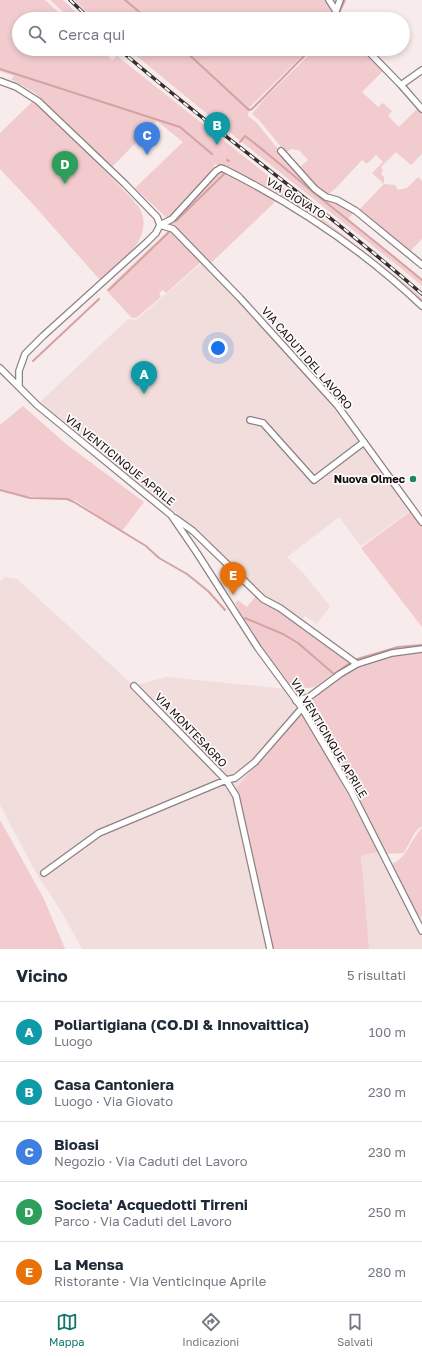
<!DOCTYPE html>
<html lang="it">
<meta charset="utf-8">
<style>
body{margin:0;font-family:"Golos Text",sans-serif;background:#f2f2f3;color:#1f2937}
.you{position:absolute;left:218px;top:348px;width:14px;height:14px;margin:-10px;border:3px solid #fff;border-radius:50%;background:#1a73e8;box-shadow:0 0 0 6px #1a73e833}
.badge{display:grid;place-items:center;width:26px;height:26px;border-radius:50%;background:#0f766e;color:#fff;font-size:13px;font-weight:700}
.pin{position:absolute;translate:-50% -33px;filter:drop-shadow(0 1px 2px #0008)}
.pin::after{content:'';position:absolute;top:21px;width:14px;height:12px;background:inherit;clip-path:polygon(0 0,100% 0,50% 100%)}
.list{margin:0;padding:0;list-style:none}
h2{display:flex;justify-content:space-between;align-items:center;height:52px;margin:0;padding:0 16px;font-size:17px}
h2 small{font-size:13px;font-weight:400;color:#747a83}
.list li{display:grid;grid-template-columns:26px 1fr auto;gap:12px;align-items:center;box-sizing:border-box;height:60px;padding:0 16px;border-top:1px solid #e0e1e3}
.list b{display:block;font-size:15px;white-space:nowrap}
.list p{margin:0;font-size:13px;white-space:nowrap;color:#747a83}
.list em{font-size:13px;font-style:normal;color:#747a83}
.icon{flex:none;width:22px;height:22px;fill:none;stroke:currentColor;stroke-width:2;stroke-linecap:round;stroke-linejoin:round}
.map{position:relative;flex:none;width:422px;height:949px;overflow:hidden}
.search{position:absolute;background:#fff;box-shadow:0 2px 6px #0003;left:12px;right:12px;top:12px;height:44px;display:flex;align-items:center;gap:10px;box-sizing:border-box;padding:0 14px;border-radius:22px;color:#747a83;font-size:15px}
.sheet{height:352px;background:#fff}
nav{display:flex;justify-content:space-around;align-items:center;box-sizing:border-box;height:56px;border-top:1px solid #e0e1e3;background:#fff;font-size:11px;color:#747a83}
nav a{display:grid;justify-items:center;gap:2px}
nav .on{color:#0f766e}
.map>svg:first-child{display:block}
.built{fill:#f2dddd}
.green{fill:#f1cbcd}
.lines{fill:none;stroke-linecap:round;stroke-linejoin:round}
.stream{stroke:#d4a2a4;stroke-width:2}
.minor-casing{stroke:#8d8283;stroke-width:8}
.minor{stroke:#fff;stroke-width:5.5}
.rail-casing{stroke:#342f30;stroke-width:3.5}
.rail{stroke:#fffafa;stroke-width:2;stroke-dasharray:6;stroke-linecap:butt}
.poi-dot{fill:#1c8764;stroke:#fffafa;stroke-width:1.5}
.labels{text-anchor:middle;stroke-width:3.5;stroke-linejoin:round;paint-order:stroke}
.street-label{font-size:11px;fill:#120e0f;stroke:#fffafa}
.poi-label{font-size:11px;font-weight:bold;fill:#120e0f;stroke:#fffafa;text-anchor:end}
</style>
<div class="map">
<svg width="422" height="949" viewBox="0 0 422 949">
<rect width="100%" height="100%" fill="#f7ebeb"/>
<path class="built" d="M203 262 312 379 411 510 361 546 339 517 287 557 304 574 330 606 317 624 305 616 303 619 275 600 273 601 264 598 244 580 194 528 136 481 57 418 72 403 57 417 40 402 128 319 136 320Z
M5 577 17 579 134 686 166 677 288 689 302 708 271 949H82L64 916 35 871 0 805V581Z
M378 852 380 854H382L422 933V949H360L362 871 361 856Z"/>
<path class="green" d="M0 0H45L66 19H19V49H100L112 60 117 56 409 287 422 298V304L323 224 294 204 243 176 215 164 204 181 168 219 135 188 183 142 157 121 112 167 35 93 11 79 14 76 0 71Z
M50 0H63L83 19H71Z
M74 0H339L332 9 334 13 333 19H94Z
M128 49H309L249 108 248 116 257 123 281 153 314 190 354 212 348 219 422 280V286L407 273 233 135Z
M315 49H366L385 69 362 92 378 107 383 103 392 111 388 116 399 127 418 108 422 112V154L411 165 396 152 381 167 383 171 381 174 384 177V184L395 185 398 190 407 188 418 177 422 181V239L409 252 358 211 384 184 372 173 383 162 376 155 367 164 362 160 335 189 327 195 319 189 299 168 308 160 299 150 291 149 286 153 259 120 252 114 266 97Z
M33 101 76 141 132 199C134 202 138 205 140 209 155 239 119 263 100 280L31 202 0 169V133Z
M223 171 277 200 211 263 171 223 209 183 213 176 218 172Z
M169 230H172L202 261 166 293 163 290 159 293 161 297 136 318H132L106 290Z
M23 406 66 444 144 502 122 531 75 500 23 496 0 489V425Z
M411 511 422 527V627L361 548Z
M256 596 279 609 350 661 315 687 299 689 293 687 287 683 269 659 245 623 235 603 238 600 247 607Z
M422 650V826L415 832 404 853 384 854 309 720 313 700 317 692 357 665 381 657Z
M302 708 378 852 361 856 369 949H271L232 794Z
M0 820 44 899 65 949H0Z
M422 828V918L414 912 390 865C409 857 409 841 422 828Z"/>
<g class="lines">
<path class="stream" d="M125 0 148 19
M338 15 345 0
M183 49 249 110 252 109 311 49
M0 69 180 127 212 154
M240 142 245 136C268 153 290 173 313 192 349 221 386 250 422 280
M227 160 229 161
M176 221 224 174
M109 290 169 232
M33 361 99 299
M0 490 30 498 67 499 74 502 146 546 159 558 187 574 208 591 225 610
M245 618 283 634 298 643 334 674 354 660 398 647 422 645"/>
<defs>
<path id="minor" d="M329 0 336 11 337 19
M336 11 340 0
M366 49 401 85 422 109
M0 81 16 87 38 101 125 184 157 217 160 225
M401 85 422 70
M281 151 315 189 326 197 337 200 356 211 422 265
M160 225 156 233 147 242 43 336 25 354 19 371V387L37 405 171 515 197 553 258 648 302 708 351 791 422 931
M160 225 173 229 240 298 337 405 422 522
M160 225 172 219 216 171 221 168 224 169C296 205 363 250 422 306
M0 368 19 387
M250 420 263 423 314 480 364 442
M175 518 193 531 263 599 280 608 357 664
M134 686 226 780 235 778 255 762 302 708
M296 701 309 697 340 674 357 664 392 653 422 649
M44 873 99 833 226 780 236 796 270 949"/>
</defs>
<use href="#minor" class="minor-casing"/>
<use href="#minor" class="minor"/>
<defs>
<path id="rail" d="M70 0 90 19
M119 49C217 134 324 208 422 294"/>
</defs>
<use href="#rail" class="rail-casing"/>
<use href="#rail" class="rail"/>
</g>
<circle class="poi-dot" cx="413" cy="479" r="4"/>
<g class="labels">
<g class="street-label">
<text transform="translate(296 198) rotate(32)" y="4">VIA GIOVATO</text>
<text transform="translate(307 358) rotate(49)" y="4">VIA CADUTI DEL LAVORO</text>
<text transform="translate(120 460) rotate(39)" y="4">VIA VENTICINQUE APRILE</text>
<text transform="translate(191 730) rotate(46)" y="4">VIA MONTESAGRO</text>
<text transform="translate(329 738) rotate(59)" y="4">VIA VENTICINQUE APRILE</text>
</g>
<g class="poi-label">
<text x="405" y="483">Nuova Olmec</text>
</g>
</g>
</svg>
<div class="you"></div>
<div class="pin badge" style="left:144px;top:394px;background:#0f9aa8">A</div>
<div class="pin badge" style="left:217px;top:145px;background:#0f9aa8">B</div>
<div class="pin badge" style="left:147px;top:155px;background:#3f7fe0">C</div>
<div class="pin badge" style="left:65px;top:184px;background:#2e9e5b">D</div>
<div class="pin badge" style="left:233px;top:595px;background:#e8710a">E</div>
<div class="search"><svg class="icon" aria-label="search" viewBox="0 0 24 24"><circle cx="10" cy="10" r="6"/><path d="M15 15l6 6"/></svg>Cerca qui</div>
</div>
<section class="sheet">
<h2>Vicino<small>5 risultati</small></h2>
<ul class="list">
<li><span class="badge" style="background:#0f9aa8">A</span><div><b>Poliartigiana (CO.DI &amp; Innovaittica)</b><p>Luogo</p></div><em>100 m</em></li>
<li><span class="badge" style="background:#0f9aa8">B</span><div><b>Casa Cantoniera</b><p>Luogo · Via Giovato</p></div><em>230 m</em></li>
<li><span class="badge" style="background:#3f7fe0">C</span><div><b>Bioasi</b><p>Negozio · Via Caduti del Lavoro</p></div><em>230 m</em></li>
<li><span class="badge" style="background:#2e9e5b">D</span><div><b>Societa' Acquedotti Tirreni</b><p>Parco · Via Caduti del Lavoro</p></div><em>250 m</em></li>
<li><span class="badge" style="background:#e8710a">E</span><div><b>La Mensa</b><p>Ristorante · Via Venticinque Aprile</p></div><em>280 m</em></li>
</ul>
</section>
<nav>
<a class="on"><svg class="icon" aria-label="map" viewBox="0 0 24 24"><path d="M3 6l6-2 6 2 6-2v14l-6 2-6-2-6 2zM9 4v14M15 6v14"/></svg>Mappa</a>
<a><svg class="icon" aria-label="directions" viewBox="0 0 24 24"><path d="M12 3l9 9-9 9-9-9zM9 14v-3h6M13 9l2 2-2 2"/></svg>Indicazioni</a>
<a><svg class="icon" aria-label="saved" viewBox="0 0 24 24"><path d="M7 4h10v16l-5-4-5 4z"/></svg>Salvati</a>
</nav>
